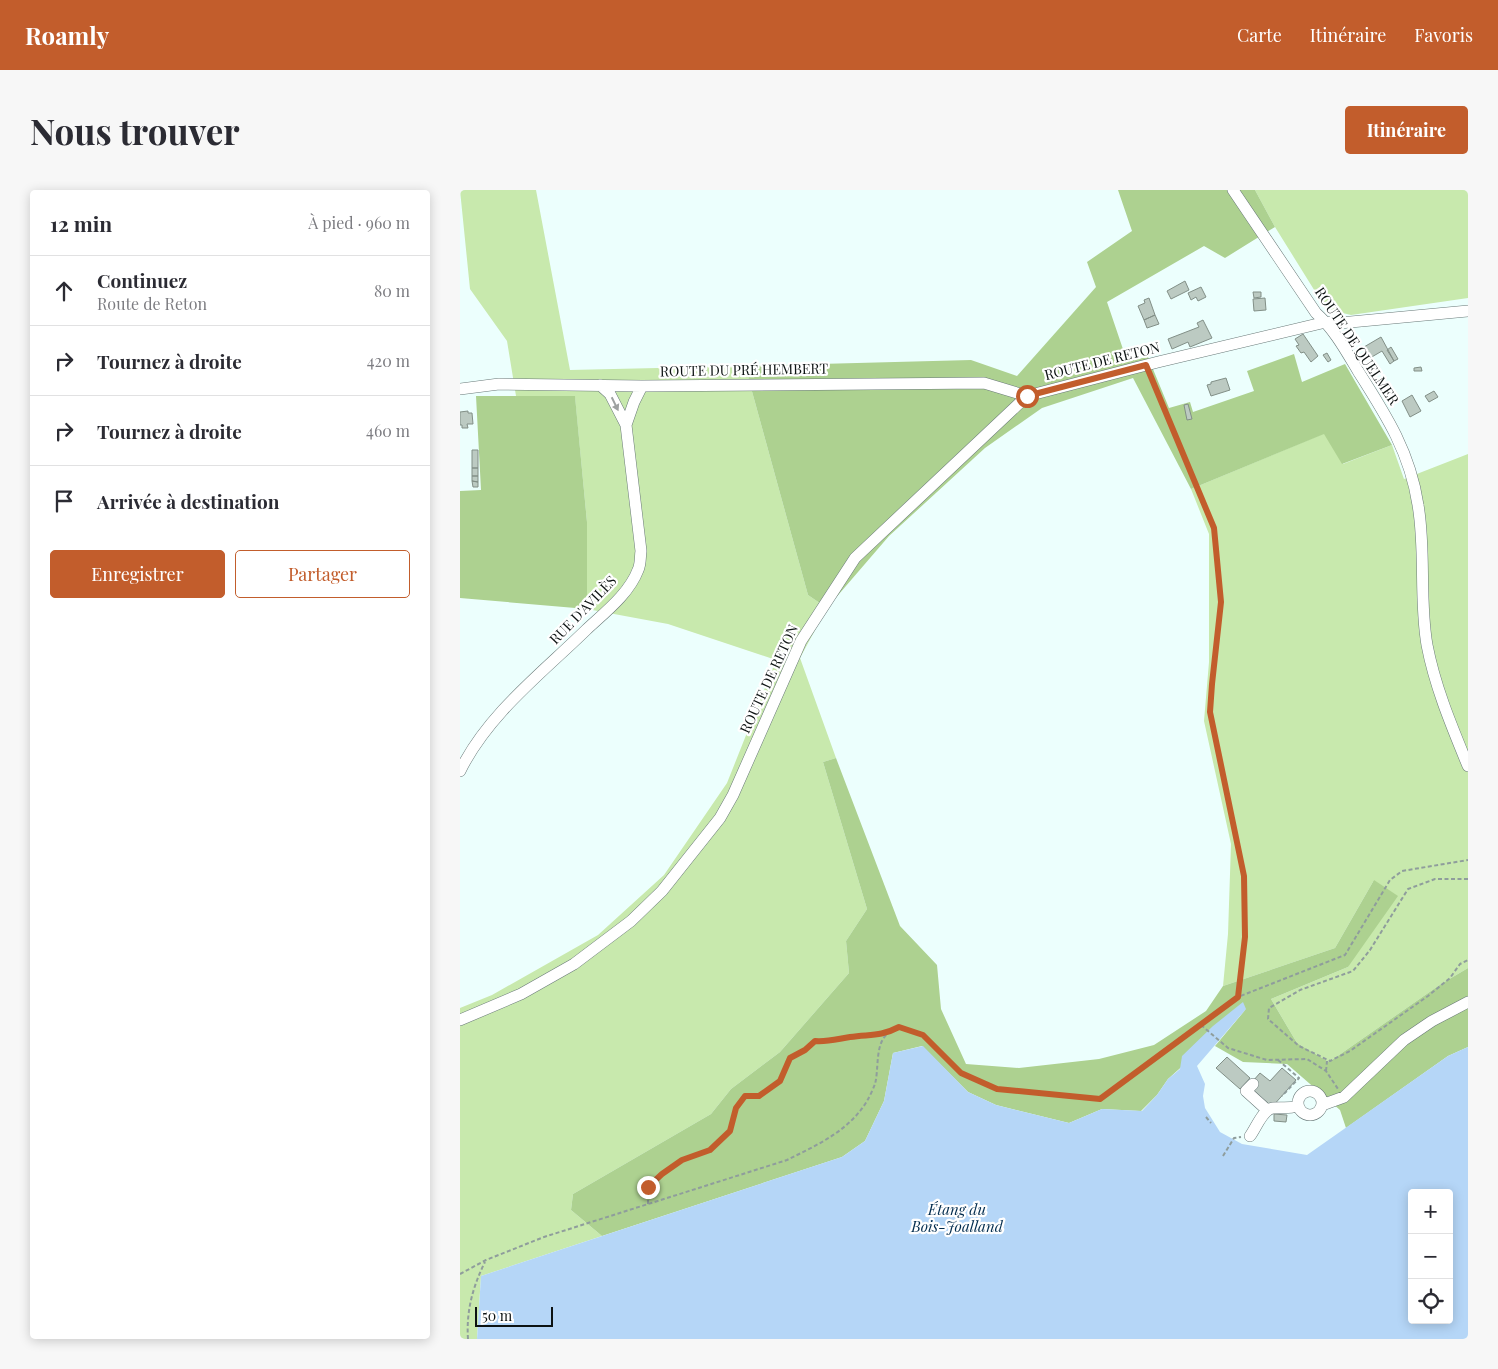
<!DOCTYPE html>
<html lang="fr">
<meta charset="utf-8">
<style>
body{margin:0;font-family:"Playfair Display",serif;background:#f7f7f7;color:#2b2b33}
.controls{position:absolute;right:15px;bottom:15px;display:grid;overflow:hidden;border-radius:5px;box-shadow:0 2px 12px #0003}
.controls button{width:45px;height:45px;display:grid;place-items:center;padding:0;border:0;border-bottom:1px solid #e1e1e2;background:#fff;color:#2b2b33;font:25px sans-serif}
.scale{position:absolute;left:15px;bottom:12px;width:78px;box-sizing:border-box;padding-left:5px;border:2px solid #0d1313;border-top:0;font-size:14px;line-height:18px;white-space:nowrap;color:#0d1313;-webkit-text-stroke:4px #fff;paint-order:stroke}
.stop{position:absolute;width:15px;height:15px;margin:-11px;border:4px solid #c25d2c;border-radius:50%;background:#fff}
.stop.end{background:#c25d2c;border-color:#fff;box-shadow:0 1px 5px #0008}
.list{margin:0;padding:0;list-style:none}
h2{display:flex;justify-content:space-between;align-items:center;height:65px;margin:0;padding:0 20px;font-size:21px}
h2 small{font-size:16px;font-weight:400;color:#7c7c81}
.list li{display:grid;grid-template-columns:32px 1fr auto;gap:15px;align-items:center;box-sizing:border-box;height:70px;padding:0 20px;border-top:1px solid #e1e1e2}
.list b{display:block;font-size:19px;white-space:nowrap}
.list p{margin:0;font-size:16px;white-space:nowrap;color:#7c7c81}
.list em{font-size:16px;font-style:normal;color:#7c7c81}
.actions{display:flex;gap:10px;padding:15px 20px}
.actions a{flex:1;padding:11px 0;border:1px solid #c25d2c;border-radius:5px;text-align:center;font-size:18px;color:#c25d2c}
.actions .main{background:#c25d2c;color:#fff}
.icon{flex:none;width:28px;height:28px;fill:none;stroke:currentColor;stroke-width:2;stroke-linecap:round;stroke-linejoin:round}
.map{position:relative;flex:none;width:1008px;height:1149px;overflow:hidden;border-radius:5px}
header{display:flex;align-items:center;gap:30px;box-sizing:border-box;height:70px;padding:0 25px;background:#c25d2c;color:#fff}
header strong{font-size:24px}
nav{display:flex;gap:28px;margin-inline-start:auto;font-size:18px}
.intro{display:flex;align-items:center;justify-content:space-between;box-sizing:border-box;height:120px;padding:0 30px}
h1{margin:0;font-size:35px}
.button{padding:12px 22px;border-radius:5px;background:#c25d2c;color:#fff;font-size:18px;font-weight:700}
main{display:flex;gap:30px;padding:0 30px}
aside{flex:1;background:#fff;border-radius:5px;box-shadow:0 2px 12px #0003}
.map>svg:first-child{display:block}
.green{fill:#c8e9ad}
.forest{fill:#add190}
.water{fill:#b5d6f7;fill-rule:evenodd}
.building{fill:#bccac2;stroke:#828f87}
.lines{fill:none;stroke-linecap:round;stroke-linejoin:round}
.minor-casing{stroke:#697978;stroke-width:12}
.path{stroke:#8f9d9c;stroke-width:2;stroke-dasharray:4 2.5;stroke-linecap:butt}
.minor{stroke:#fff;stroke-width:11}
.oneway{fill:#9ea1a1}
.route{stroke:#c25d2c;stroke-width:6}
.labels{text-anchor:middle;stroke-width:4.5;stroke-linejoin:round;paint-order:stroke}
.street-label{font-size:14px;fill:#0d1313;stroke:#fff}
.water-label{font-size:15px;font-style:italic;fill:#022c4e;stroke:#fff}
</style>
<header>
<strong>Roamly</strong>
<nav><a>Carte</a><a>Itinéraire</a><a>Favoris</a></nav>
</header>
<div class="intro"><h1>Nous trouver</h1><a class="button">Itinéraire</a></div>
<main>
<aside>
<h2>12 min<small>À pied · 960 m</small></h2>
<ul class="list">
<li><svg class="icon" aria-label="ahead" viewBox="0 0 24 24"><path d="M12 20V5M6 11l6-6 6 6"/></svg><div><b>Continuez</b><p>Route de Reton</p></div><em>80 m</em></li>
<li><svg class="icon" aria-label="right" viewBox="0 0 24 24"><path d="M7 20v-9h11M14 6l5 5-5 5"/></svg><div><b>Tournez à droite</b></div><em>420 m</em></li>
<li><svg class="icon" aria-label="right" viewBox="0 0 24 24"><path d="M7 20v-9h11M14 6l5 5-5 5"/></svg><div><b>Tournez à droite</b></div><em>460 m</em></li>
<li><svg class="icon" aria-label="arrive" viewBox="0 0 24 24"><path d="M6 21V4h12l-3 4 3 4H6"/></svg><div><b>Arrivée à destination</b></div></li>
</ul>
<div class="actions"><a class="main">Enregistrer</a><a>Partager</a></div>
</aside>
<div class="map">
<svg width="1008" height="1149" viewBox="0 0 1008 1149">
<rect width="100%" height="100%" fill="#ecfffd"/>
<path class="green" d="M0 0H76L110 180 285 176 348 405 367 418 340 468 376 568 363 572 407 719 386 751 389 783 320 862 271 899 251 924 113 1004 111 1020 142 1046 21 1086 17 1149H0V818L32 805 138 745 204 685 267 593 316 470 208 434 127 419V332L115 207 56 206 47 151 10 99Z
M795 0H1008V108L891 125 866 119 815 37Z
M865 243 883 274 932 255 944 289 1008 264V778L981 794 869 872 837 853 811 809 888 777 914 690 875 758 763 796 768 744 771 654 744 531 749 472V344L731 299Z"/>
<path class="forest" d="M658 0H795L815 37 765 68 744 56 647 112 667 171 688 167 709 218 730 212 733 222 794 201 787 181 834 164 842 192 885 174 932 255 882 274 864 244 731 299 673 188 582 218 525 258 429 346 367 418 348 405 285 176 511 170 557 186 636 97 627 72 672 41Z
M16 206H115L127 332V419L0 408V301L21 300Z
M376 568 440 736 477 775 481 819 506 874 559 878 639 869 694 855 746 821 763 796 875 758 914 690 938 706 888 777 811 809 837 853 869 872 981 794 1008 778V857L988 866 886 938 880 920 827 874 783 872 755 856 786 819 708 889 697 905 681 921 642 919 609 933 536 915 508 902 462 856 433 863 424 911 405 951 382 967 142 1046 111 1020 113 1004 251 924 271 899 320 862 389 783 386 751 407 719 363 572Z"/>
<path class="water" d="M783 812 786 819 737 876 745 894 743 906 745 918 760 942 782 954 847 965 988 866 1008 857V1149H17L21 1086 382 967 405 951 424 911 433 863 463 856 508 902 536 915 609 933 642 919 682 921 697 905 708 889 720 879 722 866 753 836ZM952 1003H989V1130H952Z"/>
<path class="building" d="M725 91 729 100 711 109 707 101Z
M741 97 746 107 738 111 736 107 731 110 728 103Z
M793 102H801V107L794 108Z
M689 108 695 125 684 130 678 116 685 113 684 110Z
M805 108 806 120 794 121 793 109Z
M695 125 699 134 687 138 684 130Z
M743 130 752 148 730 157 728 152 712 159 708 149 739 137 737 133Z
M843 144 858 166 851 172 844 162 841 163 836 156 839 155 835 149Z
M921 147 934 171 930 174 922 161 910 168 904 157Z
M682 156V162H675L674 157Z
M931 157 938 169 934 171 927 160Z
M867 163 871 170 868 172 863 165Z
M961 177 962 181H954V178Z
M766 188 770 200 751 206 747 195 751 194V192Z
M974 201 978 207 969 212 965 206Z
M952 205 961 221 950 227 942 211Z
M728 214 732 229 727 230 724 215Z
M8 221V223H12L13 234H7L8 238H2V235H0V222Z
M12 260H18V278H12Z
M12 278H18V286H12Z
M12 286H18V292L12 291Z
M12 291 18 292V297H13Z
M767 867 790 888 780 899 756 878Z
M822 878 836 890 812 917 793 900V891L800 883 810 891Z
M814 924 827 925 826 932 814 931Z"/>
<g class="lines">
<defs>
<path id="minor" d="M773 0 856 123C874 139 886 161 898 181 926 225 950 262 958 315 966 361 959 409 967 455 975 497 992 537 1008 576
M0 199 39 194 182 196 524 193 567 206
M166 235 174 212 182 196
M0 581C28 524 82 483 126 440 144 423 169 404 178 380 181 374 180 367 181 361L166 235 150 204 140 195
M0 830 61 804 114 774 171 731 202 701 260 628 273 605 341 451 395 368 567 206 698 172 866 132 880 133 1008 121
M793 894 786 901 807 920
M838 913a12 12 0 1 1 24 0a12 12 0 1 1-24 0Z
M862 915 884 907 944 850 972 831 1008 812
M790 946C796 938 803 919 813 918 824 917 827 919 838 916"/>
</defs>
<use href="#minor" class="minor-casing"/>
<path class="path" d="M690 185 754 338 761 412 752 494 750 523 784 686 785 747 778 807
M1008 689H975L948 699 910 760 893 781 840 800 809 818 808 829 839 856 870 871 890 861 968 806 990 788 1000 774 1008 770
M741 835 768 858 807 870 847 869 866 881 878 899
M818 870 839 888 822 906
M866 881 867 871
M746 927 751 933
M763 966 774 948 781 947
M188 1014V997L202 984 222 970 250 961 270 941 276 918 285 906H299L320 891 330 867 345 860 355 851 369 852 389 847 426 844
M0 1084 26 1070 84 1047 327 970C357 955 389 941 407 911 410 906 413 899 415 894 419 879 415 857 426 845 428 841 435 839 439 837L463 845 501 883 537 899 640 909 778 807 885 765 930 690 942 681 1008 670
M8 1149C6 1121 13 1096 25 1072"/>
<use href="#minor" class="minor"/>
</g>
<defs><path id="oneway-solid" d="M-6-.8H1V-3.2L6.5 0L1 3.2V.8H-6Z" transform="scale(1.25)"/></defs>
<use class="oneway" href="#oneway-solid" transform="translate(155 214) rotate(64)"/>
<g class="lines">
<path class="route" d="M188 997 202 984 222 970 250 960 270 941 276 918 285 906H299L320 891 330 868 345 860 355 851C368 852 377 849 390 847 410 844 420 847 439 837L463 845 501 883 537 899 640 909 778 807 785 747 784 686 750 522 752 494 761 412 754 338 686 175 567 206"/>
</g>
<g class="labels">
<g class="street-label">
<text transform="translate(897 156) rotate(56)" y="5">ROUTE DE QUELMER</text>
<text transform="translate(642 171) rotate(-14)" y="5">ROUTE DE RETON</text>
<text transform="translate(284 180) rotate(-1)" y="5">ROUTE DU PRÉ HEMBERT</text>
<text transform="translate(123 420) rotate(-46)" y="5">RUE D'AVILÈS</text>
<text transform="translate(309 489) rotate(-65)" y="5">ROUTE DE RETON</text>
</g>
<g class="water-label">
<text x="497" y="1025">Étang du<tspan x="497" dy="17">Bois-Joalland</tspan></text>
</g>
</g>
</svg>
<div class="controls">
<button>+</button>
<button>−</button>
<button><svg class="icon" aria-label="locate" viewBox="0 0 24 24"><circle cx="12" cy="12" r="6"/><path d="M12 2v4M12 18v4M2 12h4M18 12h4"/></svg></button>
</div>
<div class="scale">50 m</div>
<div class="stop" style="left:567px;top:206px"></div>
<div class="stop end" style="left:188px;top:997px"></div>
</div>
</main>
